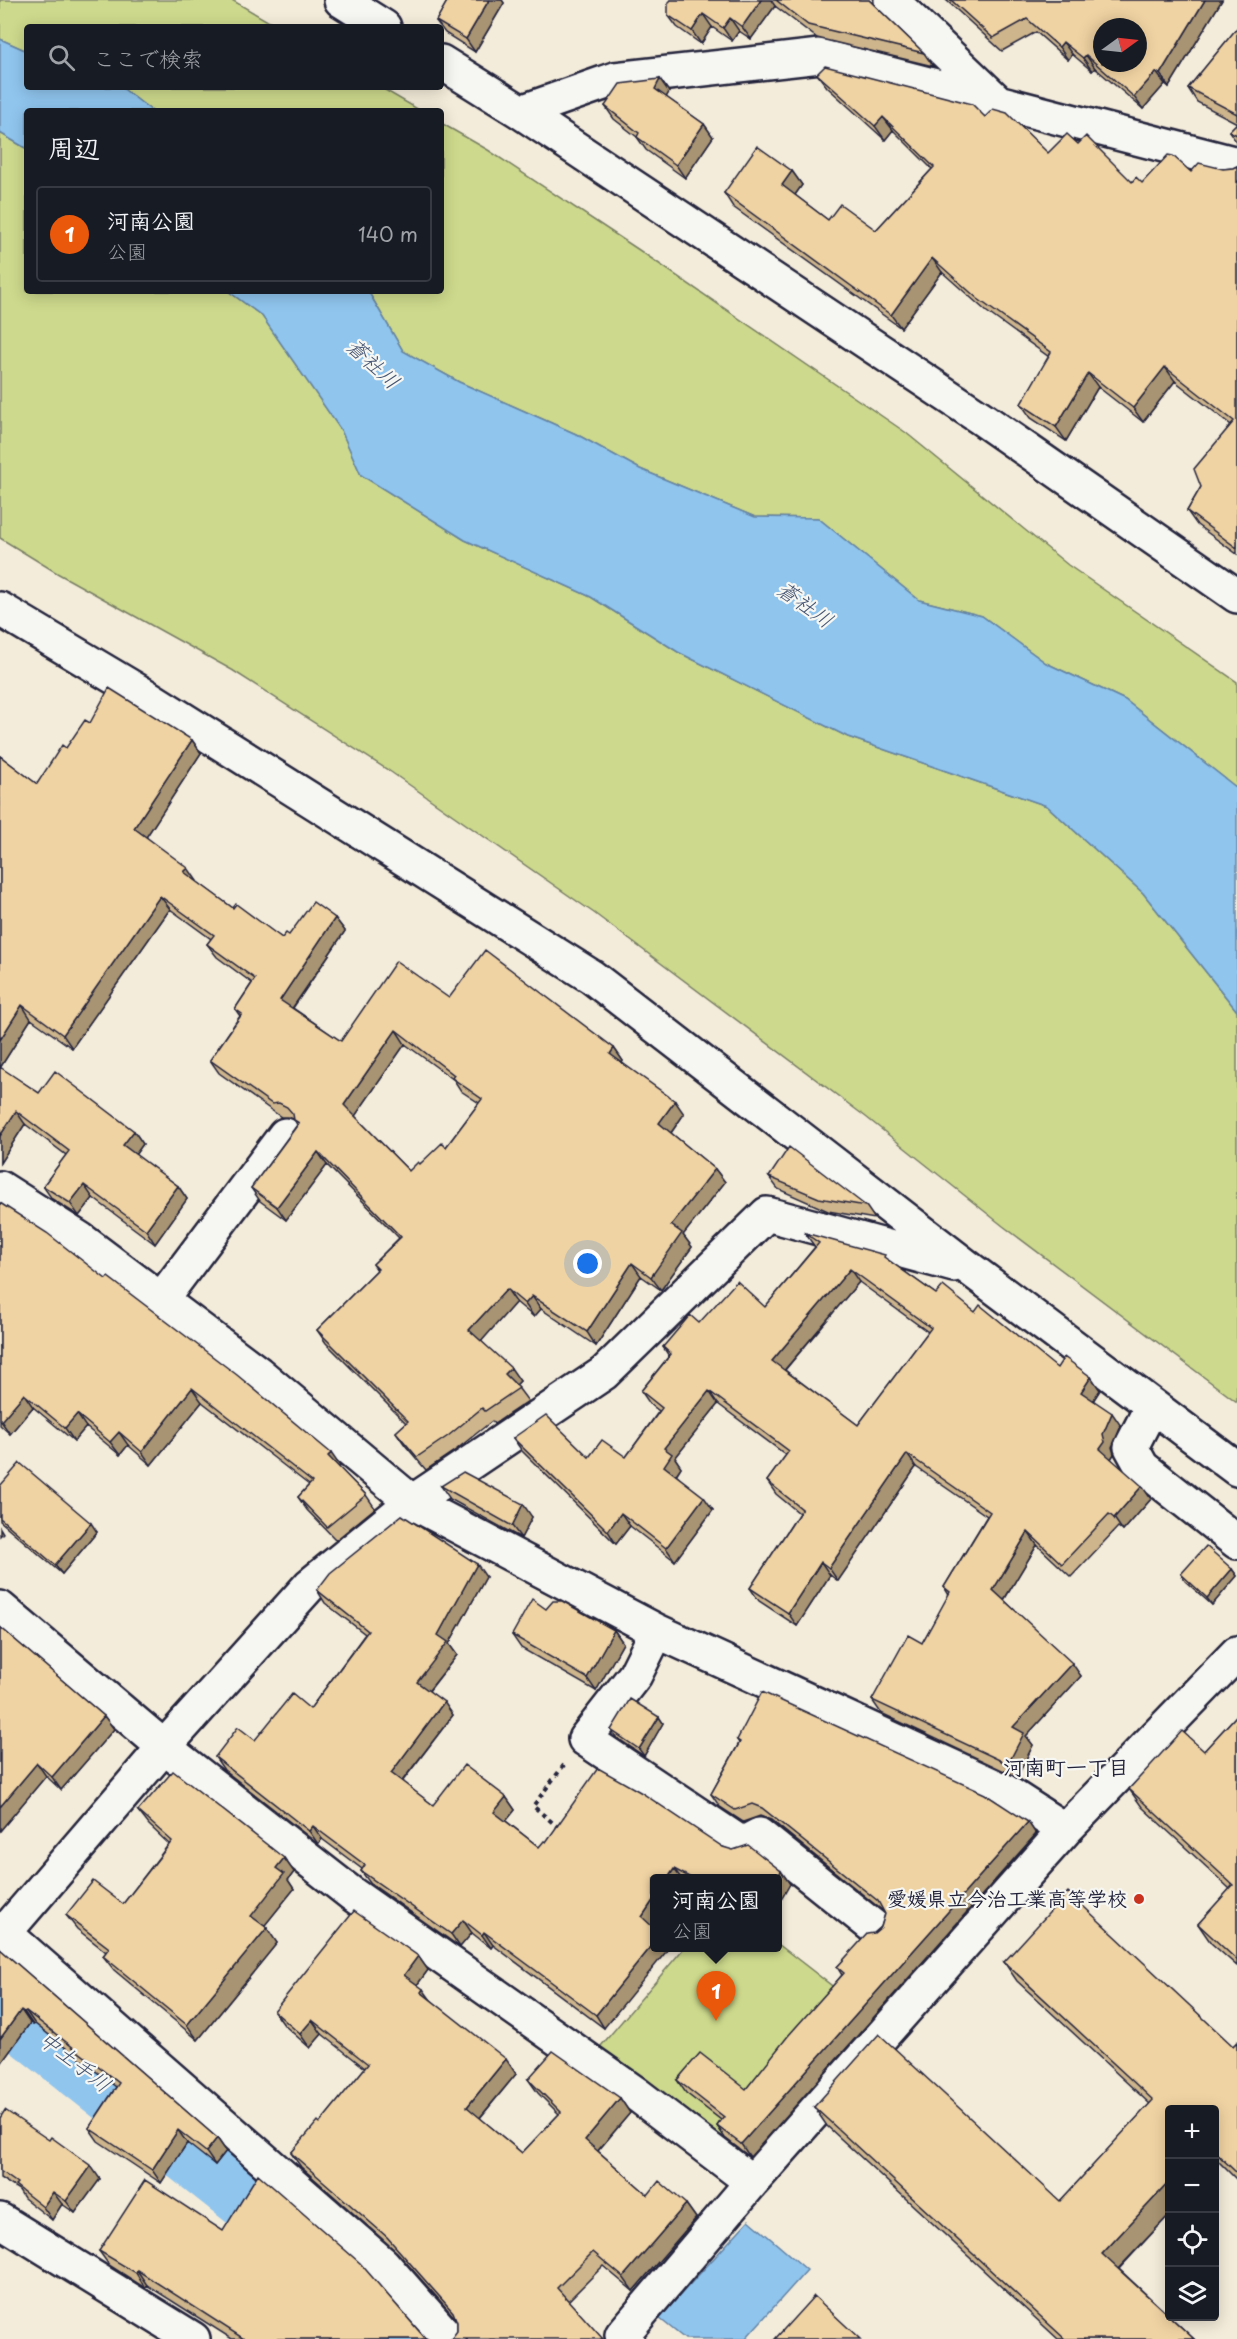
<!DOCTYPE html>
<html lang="ja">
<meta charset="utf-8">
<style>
body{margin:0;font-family:"Playpen Sans","Klee One",sans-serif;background:#20242c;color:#f1f3f6}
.controls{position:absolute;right:18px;bottom:18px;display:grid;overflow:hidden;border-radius:6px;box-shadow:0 3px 15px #0003}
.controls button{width:54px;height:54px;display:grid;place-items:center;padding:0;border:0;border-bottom:2px solid #363941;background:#171b24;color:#f1f3f6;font:30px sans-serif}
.compass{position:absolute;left:1093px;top:18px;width:54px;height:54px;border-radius:50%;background:#171b24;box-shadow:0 3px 15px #0003;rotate:75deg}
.you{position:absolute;left:588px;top:1264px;width:21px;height:21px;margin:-15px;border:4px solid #fff;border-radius:50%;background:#1a73e8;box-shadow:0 0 0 9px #1a73e833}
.badge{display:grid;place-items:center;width:39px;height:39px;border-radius:50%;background:#ea580c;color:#fff;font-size:20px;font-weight:700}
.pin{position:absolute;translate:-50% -50px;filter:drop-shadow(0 2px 3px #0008)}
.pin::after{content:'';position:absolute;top:32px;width:21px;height:18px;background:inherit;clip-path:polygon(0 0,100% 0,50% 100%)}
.popup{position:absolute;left:650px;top:1874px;width:132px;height:78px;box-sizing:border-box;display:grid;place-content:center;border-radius:6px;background:#171b24;filter:drop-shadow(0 2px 4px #0005);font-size:20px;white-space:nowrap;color:#9ea1a6}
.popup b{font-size:22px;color:#f1f3f6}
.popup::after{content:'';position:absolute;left:50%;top:100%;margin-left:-12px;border:12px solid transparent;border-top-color:#171b24}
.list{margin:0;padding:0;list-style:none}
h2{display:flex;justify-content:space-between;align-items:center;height:78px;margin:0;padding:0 24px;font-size:26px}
h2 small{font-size:20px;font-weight:400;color:#9ea1a6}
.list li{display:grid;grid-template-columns:39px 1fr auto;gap:18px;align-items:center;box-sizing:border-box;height:96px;margin:0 12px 12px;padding:0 12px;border:2px solid #363941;border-radius:6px}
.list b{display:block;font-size:22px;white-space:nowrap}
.list p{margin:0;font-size:20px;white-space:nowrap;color:#9ea1a6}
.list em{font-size:20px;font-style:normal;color:#9ea1a6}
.icon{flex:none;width:33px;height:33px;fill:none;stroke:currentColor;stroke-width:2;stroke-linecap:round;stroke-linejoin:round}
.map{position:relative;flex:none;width:1237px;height:2339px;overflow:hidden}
.search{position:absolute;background:#171b24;box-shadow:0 3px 15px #0003;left:24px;top:24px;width:420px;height:66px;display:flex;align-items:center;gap:15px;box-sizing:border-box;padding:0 21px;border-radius:6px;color:#9ea1a6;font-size:22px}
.panel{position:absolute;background:#171b24;box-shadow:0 3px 15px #0003;left:24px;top:108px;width:420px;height:186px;border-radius:6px}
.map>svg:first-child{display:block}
.green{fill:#cdd98c;stroke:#787e64;stroke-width:1.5}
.water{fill:#90c5ee;stroke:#6484a6;stroke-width:1.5}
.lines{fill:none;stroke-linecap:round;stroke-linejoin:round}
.river{stroke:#90c5ee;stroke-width:64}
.street-casing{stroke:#22223b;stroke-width:38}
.path{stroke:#22223b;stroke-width:4;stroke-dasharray:4.5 4.5;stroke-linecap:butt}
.street{stroke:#f6f6f2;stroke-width:33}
.wall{fill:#ceb58c;stroke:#22223b;stroke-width:1.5;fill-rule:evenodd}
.shaded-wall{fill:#a89472;stroke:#22223b;stroke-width:1.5}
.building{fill:#f0d3a3;stroke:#22223b;stroke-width:1.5;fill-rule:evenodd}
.poi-dot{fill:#c8321e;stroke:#f6f6f2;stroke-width:2}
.labels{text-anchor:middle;stroke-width:4.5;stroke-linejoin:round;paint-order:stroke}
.poi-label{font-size:20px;font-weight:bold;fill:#22223b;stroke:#f6f6f2;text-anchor:end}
.water-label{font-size:21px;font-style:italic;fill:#435371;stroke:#f6f6f2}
.neighbourhood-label{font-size:21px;font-weight:bold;fill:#22223b;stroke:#f6f6f2}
</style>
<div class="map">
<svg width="1237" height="2339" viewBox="0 0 1237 2339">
<rect width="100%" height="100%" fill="#f4ecda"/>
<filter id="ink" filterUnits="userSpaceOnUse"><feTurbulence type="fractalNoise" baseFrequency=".0167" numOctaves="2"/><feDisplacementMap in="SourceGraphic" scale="12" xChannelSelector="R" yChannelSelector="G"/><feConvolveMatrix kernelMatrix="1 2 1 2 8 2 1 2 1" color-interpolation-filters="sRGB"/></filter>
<g filter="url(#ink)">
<path class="green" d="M0 0H232L278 27H27V51L0 39Z
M121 87H380L421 111H152Z
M441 123 488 150 639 250 905 432 1068 565 1237 682V788L1125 700 1046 663 982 616 919 600 818 518 755 517 640 469 576 434 459 382 403 351 368 291H441Z
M0 133 27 149V291H228L262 316 341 430 361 475 465 540 591 597 678 652 848 737 1047 806 1143 893 1237 1011V1402L1003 1226 866 1117 594 913 388 770 232 670 57 573 0 538Z
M778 1944 836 1989 714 2146 595 2053 684 1948H777Z"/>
<path class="water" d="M0 39 27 51V87H121L152 111H27V149L0 133Z
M228 291H368L403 351 459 382 576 434 640 469 755 517 818 518 919 600 982 616 1046 663 1125 700 1237 788V1011L1143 893 1047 806 848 737 678 652 591 597 465 540 361 475 341 430 262 316Z
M749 2220 807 2270 745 2339H685L659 2318Z"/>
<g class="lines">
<path class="river" d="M0 2003 317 2253 389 2339"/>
<defs>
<path id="street" d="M341 0 384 27
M891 0 997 101
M441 62 521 112 981 418 1237 596
M521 112 615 79 820 56 1237 164
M0 609 146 696 592 977 970 1269 1237 1469
M0 1188 80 1239 258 1373 412 1502 657 1631 1003 1790 1065 1830
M161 1300 285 1135
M1152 1406 1131 1447 1142 1467 1237 1542
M0 1608 164 1747 352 1894 635 2093 752 2182
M657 1631 635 1675 585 1739 742 1844 759 1835 875 1928
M0 1929 383 2264 449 2339
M0 1938 164 1747 310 1585 412 1502 604 1373 767 1214 954 1265
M0 2220 193 2339
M627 2339 622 2335 752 2182 1065 1830 1237 1653"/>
</defs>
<use href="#street" class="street-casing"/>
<path class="path" d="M559 1828 533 1806 564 1765"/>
<use href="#street" class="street"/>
</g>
<path class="wall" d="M448 0H502L504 3 475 52 445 33 436 21Z
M671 0H869L924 53 933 66 817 38 775 6 751 39 739 31 732 41 712 27 701 44 677 27 668 15Z
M946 0H1222L1169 87 1165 84 1143 109 1095 68 1092 71 1072 54 1068 60 1036 32 1002 51Z
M1237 28V123L1197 102 1188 88Z
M817 74 985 117 1048 153 1078 144 1132 182 1142 183 1191 172 1233 168 1237 166V554L1197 525 1187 511 1201 487 1231 425 1175 381 1143 422 1098 387 1066 441 1031 418 1021 404 1049 357 987 312 942 272 901 328 733 207 724 193 792 171 802 185 795 195 828 220 876 230 932 169 893 130 885 140 827 87Z
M660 79 669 92 666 97 704 124 713 137 685 178 646 150 637 137 614 119 605 106Z
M1237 123V143L1229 131Z
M90 723 192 740 201 753 146 837 196 881 233 908 282 938 335 918 345 931 293 1008 341 1041 449 998 614 1048 623 1061 622 1063 684 1114 671 1133 715 1169 725 1182 683 1235 692 1247 661 1290 641 1276 596 1346 541 1309 534 1317 516 1302 481 1341 520 1381 516 1385 528 1401 494 1424 492 1421 457 1449 426 1470 405 1445 396 1432 406 1423 326 1343 317 1330 377 1270 373 1264 399 1238 327 1165 286 1220 260 1201 251 1188 297 1125 294 1119 288 1117H281L219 1073 210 1060 240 1016 235 1009 252 983 217 957 207 944 211 939 170 909 72 1048 31 1019 0 1068 39 1093 134 1131 143 1144 135 1155 178 1186 187 1199 155 1244 93 1198 79 1216 52 1199 43 1186 66 1155 25 1124 0 1163V756L37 784 66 748ZM405 1044 454 1080 461 1091 479 1103 446 1147 409 1171 355 1116Z
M769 1177 866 1206 875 1219 828 1211 778 1189Z
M0 1203 340 1466 339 1468 366 1495 375 1508 336 1540 307 1510 298 1497 309 1485 202 1402 151 1465 128 1445 120 1455 86 1427 74 1441 33 1407 10 1434 0 1425Z
M805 1233 888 1260 936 1294 975 1312 1057 1368 1091 1377 1100 1390 1093 1401 1121 1426 1112 1447 1114 1454 1111 1459 1151 1499 1123 1531 1118 1527 1071 1577 1037 1545 1004 1600 1081 1676 1026 1736 1033 1745 1017 1777 881 1713 872 1700 922 1643 949 1595 944 1587 987 1516 916 1467 838 1581 830 1575 797 1626 759 1601 750 1588 799 1513 776 1494 767 1481 786 1455 718 1404 675 1458 681 1467 676 1475 713 1510 675 1561 630 1526 616 1544 522 1451 513 1438 589 1457H626L659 1411 650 1404 641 1391 669 1356 663 1347 699 1323 765 1307 815 1247ZM859 1282 928 1332 858 1425 785 1370Z
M0 1486 97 1532 62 1574 0 1521Z
M441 1486 532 1517 521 1538 450 1499Z
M1232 1569 1237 1576 1212 1605 1185 1581 1181 1574Z
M486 1577 449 1644 457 1655 429 1691 453 1715 402 1782 433 1805 506 1797 515 1810 506 1821 539 1847 546 1842 723 1847 781 1871 790 1884 777 1878H654L653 1927 604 2028 493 1945 491 1948 472 1933 460 1947 370 1883 361 1871 362 1869 322 1839 318 1844 224 1770 215 1757 255 1740 310 1709 365 1634 325 1603 317 1590Z
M546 1609 614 1630 623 1643 596 1691 521 1648 512 1635Z
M0 1627 104 1716 114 1729 61 1790 46 1776 0 1831Z
M1237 1715V1966L1211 1943 1198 1924 1230 1889 1142 1807 1129 1789 1204 1751Z
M659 1717 663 1723 644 1756 616 1737 611 1730Z
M737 1740 1028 1822 1036 1834 750 2157 725 2138 717 2126 721 2120 686 2093 677 2080 746 2089 842 1975 837 1967 881 1927 885 1914 883 1911 771 1820 760 1816 743 1822 720 1807 711 1794 739 1743Z
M138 1811 284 1858 294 1872 288 1880 294 1889 264 1926 277 1943 198 2040 114 1970 103 1956 106 1952 77 1929 66 1915 123 1904 169 1844 149 1825Z
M0 1949 217 2138 226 2151 215 2165 187 2143 161 2183 98 2141 89 2128 116 2087 35 2024 33 2025 30 2023 0 2065Z
M418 1956 428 1970 417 1985 431 2000 516 2074 480 2118 522 2153 559 2114 538 2093 528 2079 620 2098 630 2113 598 2151 648 2195 686 2204 696 2218 633 2291 603 2266 568 2301 457 2331V2322L456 2319 397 2252 301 2167 291 2153 320 2123 365 2068 322 2034 310 2048 284 2025 274 2011Z
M1004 1962 1233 2046 1237 2042V2180L1218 2161 1215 2165V2109H1170V2214L1119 2269 1194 2339H1058L827 2126 814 2107 1060 2201 1150 2104 1017 1981Z
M0 2118 100 2179 75 2213 62 2204 52 2220 24 2198 19 2190 0 2178Z
M223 2231 425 2338 428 2339H232L147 2285 145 2288 109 2265 99 2251Z"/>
<path class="shaded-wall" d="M489 0H502L504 3 475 52 466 39Z
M761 0H771L775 6 751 39 742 27Z
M1205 0H1222L1169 87 1160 74Z
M703 14 712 27 701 44 692 31Z
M730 18 739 31 732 41 723 28Z
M1063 42 1072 54 1068 60 1059 47Z
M1086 55 1095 68 1092 71 1083 58Z
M1156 72 1165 84 1143 109 1134 97Z
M660 79 669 92 664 101 655 89Z
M883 117 893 130 885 140 875 126Z
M704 124 713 137 685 178 676 165Z
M792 171 802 185 792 199 782 185Z
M932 258 942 272 901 328 891 315Z
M1165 367 1175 381 1143 422 1133 408Z
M1088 373 1098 387 1066 441 1056 427Z
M192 740 201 753 143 842 134 828Z
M188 868 197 881 193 886 184 872Z
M160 896 170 909 72 1048 63 1035Z
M335 918 345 931 289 1013 280 1000Z
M22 1005 31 1019 0 1068V1040Z
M396 1030 405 1044 353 1119 344 1105Z
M614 1048 623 1061 619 1067 610 1054Z
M675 1101 684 1114 668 1137 659 1123Z
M16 1111 25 1124 0 1163V1136Z
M134 1131 143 1144 132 1159 123 1145Z
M318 1152 327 1165 286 1220 277 1207Z
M715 1169 725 1182 683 1235 692 1247 661 1290 651 1277 671 1225Z
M84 1185 93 1198 79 1216 70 1203Z
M178 1186 187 1199 155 1244 146 1230Z
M632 1263 641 1276 596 1346 587 1332Z
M850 1269 859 1282 781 1374 772 1361Z
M507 1289 516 1302 479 1344 469 1330Z
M532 1296 541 1309 534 1317 525 1304Z
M511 1368 520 1381 514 1387 505 1374Z
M1091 1377 1100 1390 1090 1405 1081 1392Z
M192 1388 202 1402 151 1465 142 1452Z
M709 1391 718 1404 675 1458 681 1467 673 1479 664 1466V1448Z
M24 1394 33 1407 10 1434 1 1421Z
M1112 1413 1121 1426 1112 1447 1114 1454 1109 1462 1100 1449 1103 1434Z
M77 1414 86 1427 74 1441 65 1428Z
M119 1432 128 1445 120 1455 110 1442Z
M331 1453 340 1466 338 1470 328 1456Z
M907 1454 916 1467 838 1581 829 1568Z
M1142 1486 1151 1499 1123 1531 1114 1518Z
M704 1497 713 1510 675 1561 666 1548Z
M523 1504 532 1517 521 1538 512 1526Z
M621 1513 630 1526 616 1544 608 1531Z
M91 1523 97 1532 62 1574 55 1565Z
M0 1528 3 1533 0 1536Z
M1028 1532 1037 1545 1002 1603 993 1590Z
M821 1562 830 1575 797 1626 788 1613Z
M477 1564 486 1577 449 1644 457 1655 426 1694 417 1682 438 1635Z
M1232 1569 1237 1576 1212 1605 1207 1598Z
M614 1630 623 1643 596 1691 587 1678Z
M1072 1663 1081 1676 1026 1736 1033 1745 1017 1777 1008 1764 1013 1727Z
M444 1702 453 1715 399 1785 391 1773Z
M104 1716 114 1729 61 1790 52 1777Z
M659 1717 663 1723 644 1756 639 1749Z
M37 1763 46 1776 0 1831V1807Z
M506 1797 515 1810 503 1825 494 1812Z
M1028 1822 1036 1834 750 2157 741 2144Z
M313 1826 322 1839 318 1844 309 1831Z
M284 1858 294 1872 288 1880 294 1889 261 1930 251 1916 276 1868Z
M674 1869 681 1878H668Z
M781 1871 790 1884 777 1907V1878Z
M654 1899V1925L651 1930 642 1917Z
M463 1920 472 1933 460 1947 451 1934Z
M267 1928 277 1943 198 2040 187 2025Z
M484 1932 493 1945 491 1948 482 1935Z
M654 1943V1947H670L604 2028 596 2015Z
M418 1956 428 1970 414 1989 404 1975Z
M423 1989 433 2003 421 1992Z
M21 2010 30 2023 0 2065V2039Z
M26 2011 35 2024 33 2025 24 2012Z
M312 2020 322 2034 310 2048 300 2034Z
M506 2059 516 2074 477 2121 467 2107Z
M620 2098 630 2113 595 2154 585 2140Z
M178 2130 187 2143 161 2183 152 2170Z
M217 2138 226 2151 215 2165 206 2152Z
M1215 2157 1218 2161 1215 2165Z
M91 2166 100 2179 75 2213 66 2201Z
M1170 2181V2214L1115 2272 1102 2254Z
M53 2192 62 2204 52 2220 43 2207Z
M686 2204 696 2218 633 2291 623 2277Z
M137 2270 147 2285 145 2288 136 2273Z"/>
<path class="building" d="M448 0H489L466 39 436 21Z
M671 0H761L742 27 730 18 723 28 703 14 692 31 668 15V3Z
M776 0H869L924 53 808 25Z
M951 0H1205L1160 74 1156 72 1134 97 1086 55 1083 58 1063 42 1059 47 1027 19 993 38ZM1102 27H1138V63H1102Z
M1237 28V114L1188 88Z
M825 66 972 104 985 117 993 109 1007 113 1048 153 1067 134 1078 144 1086 136 1132 182 1136 177 1142 183 1168 155 1173 156 1191 172 1199 163 1223 169 1233 168 1237 166V548L1187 511 1201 487 1194 469 1234 421 1165 367 1133 408 1088 373 1056 427 1021 404 1051 352 978 299 932 258 891 315 724 193 757 146 792 171 782 185 828 220 840 204 876 230 934 167 883 117 875 126 817 74Z
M660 79 655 89 704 124 676 165 637 137 639 133 605 106 620 84Z
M1237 123V135L1229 131Z
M109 688 192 740 134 828 188 868 184 872 233 908 236 904 282 938 286 933 289 935 313 902 335 918 280 1000 341 1041 396 961 449 998 485 950 614 1048 610 1054 675 1101 659 1123 715 1169 671 1225 682 1233 651 1277 632 1263 587 1332 532 1296 525 1304 507 1289 469 1330 511 1368 505 1374 519 1388 485 1411 482 1408 448 1436 417 1457 396 1432 408 1421 317 1330 378 1269 373 1264 401 1237 318 1152 277 1207 251 1188 299 1123 294 1120 293 1114 287 1107 279 1103 272 1104 210 1060 242 1014 235 1009 255 979 207 944 214 935 160 896 63 1035 22 1005 0 1040V756L37 784 62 745 66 748 85 720 90 723ZM396 1030 454 1075 452 1078 482 1099 446 1147 442 1143 420 1164 418 1162 409 1171 344 1105Z
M0 1067 39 1093 55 1071 134 1131 123 1145 178 1186 146 1230 84 1185 70 1203 43 1186 69 1151 16 1111 0 1136Z
M789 1147 866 1206 819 1198 769 1177Z
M0 1203 47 1233 106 1279 108 1277 237 1375 331 1453 328 1456 366 1495 327 1527 298 1497 312 1482 192 1388 142 1452 119 1432 110 1442 77 1414 65 1428 24 1394 1 1421 0 1420Z
M805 1233 885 1255 884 1257 936 1294 943 1286 975 1312 980 1305 1057 1368 1064 1357 1091 1377 1081 1392 1112 1413 1103 1434 1105 1442 1100 1449 1142 1486 1114 1518 1109 1514 1062 1564 1028 1532 993 1590 1072 1663 1013 1727 1024 1733 1008 1764 872 1700 908 1635 922 1643 950 1592 944 1587 990 1512 907 1454 829 1568 821 1562 788 1613 750 1588 802 1509 767 1481 789 1451 709 1391 664 1448 672 1454 664 1466 704 1497 666 1548 621 1513 608 1531 513 1438 546 1415 589 1457 602 1440 626 1457 662 1408 641 1391 671 1354 663 1347 690 1315 699 1323 737 1281 765 1307 819 1243ZM850 1269 931 1328 858 1425 772 1361Z
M20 1463 91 1523 55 1565 0 1518V1486Z
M463 1472 523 1504 512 1526 441 1486Z
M402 1515 477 1564 438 1635 448 1642 417 1682 444 1702 391 1773 433 1805 464 1765 506 1797 494 1812 539 1847 544 1841 546 1842 598 1768 642 1793 723 1847 733 1850 748 1845 781 1871 777 1878H691L674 1869 668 1878H654V1899L642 1917 654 1928V1943L596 2015 484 1932 482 1935 463 1920 451 1934 361 1871 365 1865 313 1826 309 1831 215 1757 238 1727 255 1740 292 1694 310 1709 368 1631 317 1590 330 1573Z
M1206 1546 1232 1569 1207 1598 1181 1574Z
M532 1599 546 1609 553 1601H562L614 1630 587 1678 512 1635Z
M0 1627 104 1716 52 1777 37 1763 0 1807Z
M762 1692 985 1794 1028 1822 741 2144 717 2126 724 2117 677 2080 700 2053 746 2089 788 2036 844 1973 837 1967 867 1934 874 1933 881 1927 885 1914 878 1901 762 1808 752 1804 735 1810 711 1794 740 1742 737 1740Z
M630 1699 659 1717 639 1749 611 1730Z
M1237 1715V1960L1198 1924 1233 1885 1129 1789 1182 1731 1204 1751Z
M173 1771 284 1858 276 1868 284 1874 251 1916 267 1928 187 2025 103 1956 109 1948 66 1915 93 1881 123 1904 172 1841 138 1811Z
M1068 1892 1233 2046 1237 2042V2173L1215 2152V2109H1170V2181L1102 2254 1194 2339H1065L814 2107 879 2034 1060 2201 1153 2100 1004 1962Z
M354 1911 418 1956 404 1975 423 1989 421 1992 506 2059 467 2107 522 2153 561 2112 528 2079 553 2051 620 2098 585 2140 648 2195 659 2181 686 2204 623 2277 593 2252 557 2288 603 2339H451L457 2331V2322L453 2312 387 2237 291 2153 318 2121 320 2123 368 2064 312 2020 300 2034 274 2011Z
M0 1949 217 2138 206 2152 178 2130 152 2170 89 2128 119 2083 26 2011 24 2012 21 2010 0 2039Z
M5 2110 49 2140 51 2137 91 2166 66 2201 53 2192 43 2207 15 2185 17 2183 0 2171V2118Z
M258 2174 360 2263 425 2338 428 2339H244L137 2270 136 2273 99 2251 145 2180 223 2231Z
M814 2296 860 2339H775Z"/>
</g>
<circle class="poi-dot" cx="1139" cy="1899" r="6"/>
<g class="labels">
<g class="poi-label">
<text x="1127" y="1906">愛媛県立今治工業高等学校</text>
</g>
<g class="water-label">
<text transform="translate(373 364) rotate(43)" y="7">蒼社川</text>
<text transform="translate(805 605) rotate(36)" y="7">蒼社川</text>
<text transform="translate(75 2062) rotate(38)" y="7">中土手川</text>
</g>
<g class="neighbourhood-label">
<text x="1066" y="1775">河南町一丁目</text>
</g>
</g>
</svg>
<div class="controls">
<button>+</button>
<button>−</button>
<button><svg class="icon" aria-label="locate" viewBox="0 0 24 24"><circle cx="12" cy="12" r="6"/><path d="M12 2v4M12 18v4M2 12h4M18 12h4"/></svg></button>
<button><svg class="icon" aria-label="layers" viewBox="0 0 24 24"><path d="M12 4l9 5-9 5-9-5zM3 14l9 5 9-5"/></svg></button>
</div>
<svg class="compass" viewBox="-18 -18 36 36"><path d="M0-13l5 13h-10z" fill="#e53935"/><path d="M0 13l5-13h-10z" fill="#9ea1a6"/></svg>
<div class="you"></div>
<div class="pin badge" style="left:716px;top:2021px">1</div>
<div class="popup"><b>河南公園</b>公園</div>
<div class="search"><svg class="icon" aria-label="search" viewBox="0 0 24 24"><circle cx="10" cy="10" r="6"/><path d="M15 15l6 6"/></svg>ここで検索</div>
<section class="panel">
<h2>周辺<small></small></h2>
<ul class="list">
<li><span class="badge">1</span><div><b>河南公園</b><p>公園</p></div><em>140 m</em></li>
</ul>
</section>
</div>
